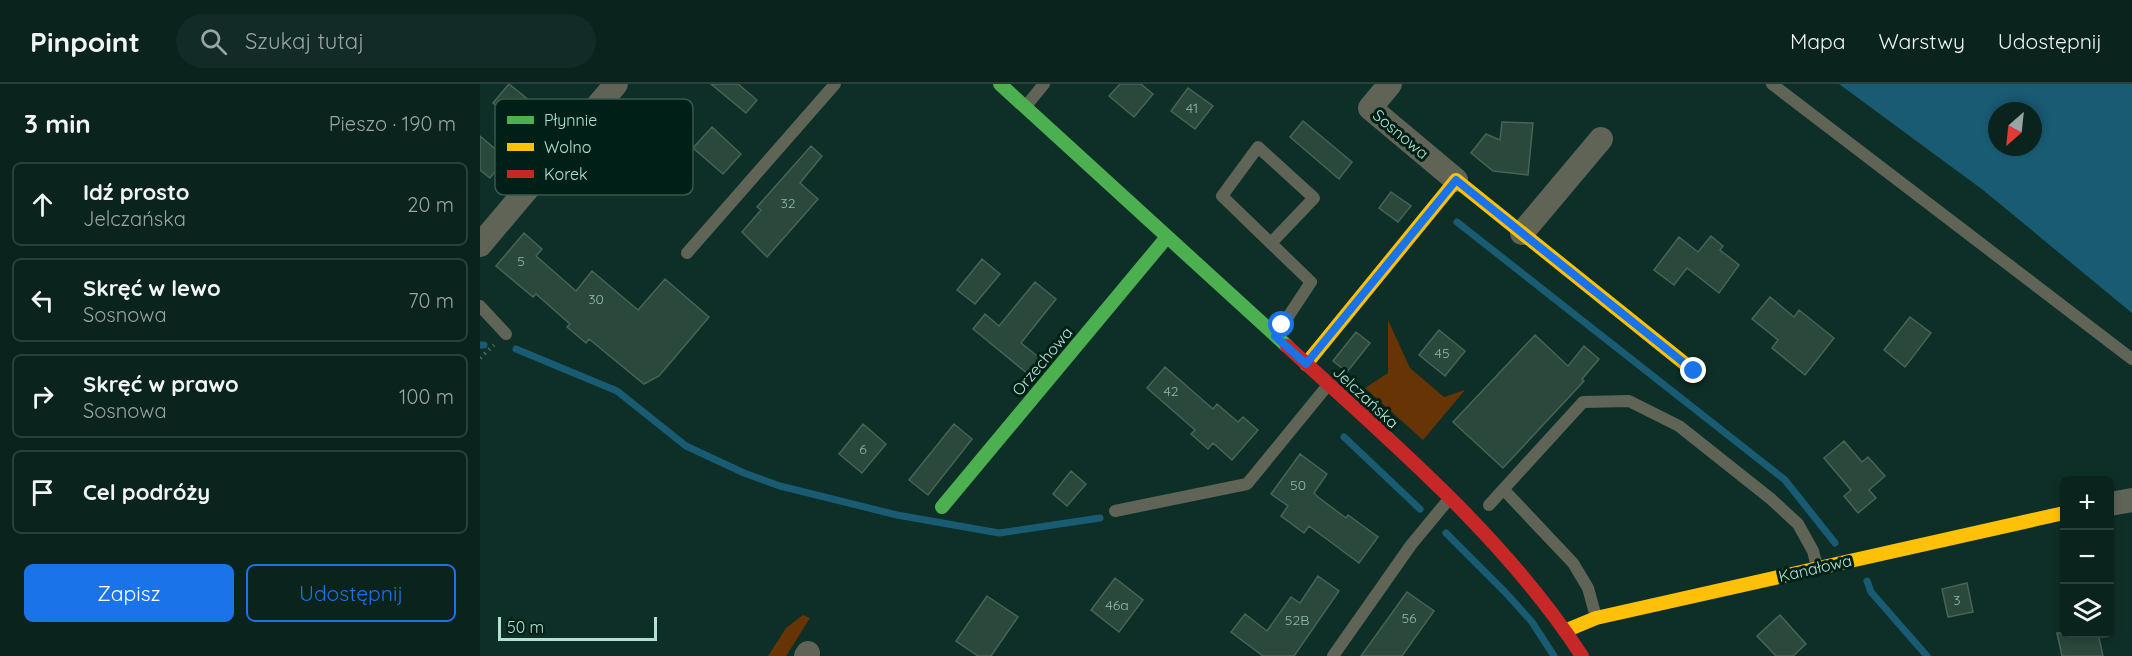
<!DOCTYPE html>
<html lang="pl">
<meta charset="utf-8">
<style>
body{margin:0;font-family:Quicksand,sans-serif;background:#132b26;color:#f1f3f6}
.controls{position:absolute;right:18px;bottom:18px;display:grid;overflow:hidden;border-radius:9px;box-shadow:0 3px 9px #0003}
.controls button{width:54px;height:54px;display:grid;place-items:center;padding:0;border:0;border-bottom:2px solid #2a403b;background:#0a231d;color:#f1f3f6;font:30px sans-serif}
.compass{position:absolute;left:1508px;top:18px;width:54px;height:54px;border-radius:50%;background:#0a231d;box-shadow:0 3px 9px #0003;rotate:207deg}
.scale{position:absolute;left:18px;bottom:15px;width:159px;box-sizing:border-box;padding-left:6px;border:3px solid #b3e1d0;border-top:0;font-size:16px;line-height:21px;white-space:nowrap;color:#b3e1d0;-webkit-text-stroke:4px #002017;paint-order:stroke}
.stop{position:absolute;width:18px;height:18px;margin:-14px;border:4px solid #1a73e8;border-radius:50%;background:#fff}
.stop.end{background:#1a73e8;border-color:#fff;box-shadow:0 2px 6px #0008}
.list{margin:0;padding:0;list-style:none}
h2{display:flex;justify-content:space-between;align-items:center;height:78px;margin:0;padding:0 24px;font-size:26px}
h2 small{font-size:20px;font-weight:400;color:#99a4a4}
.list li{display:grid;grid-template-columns:39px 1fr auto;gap:18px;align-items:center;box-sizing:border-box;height:84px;margin:0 12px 12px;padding:0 12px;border:2px solid #2a403b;border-radius:9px}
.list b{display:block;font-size:22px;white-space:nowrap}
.list p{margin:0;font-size:20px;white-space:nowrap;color:#99a4a4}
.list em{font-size:20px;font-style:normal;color:#99a4a4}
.actions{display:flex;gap:12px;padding:18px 24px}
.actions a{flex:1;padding:14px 0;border:2px solid #1a73e8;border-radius:9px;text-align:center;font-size:21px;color:#1a73e8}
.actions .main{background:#1a73e8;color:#fff}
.icon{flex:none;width:33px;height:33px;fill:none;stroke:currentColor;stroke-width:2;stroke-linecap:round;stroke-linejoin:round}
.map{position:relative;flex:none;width:1652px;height:572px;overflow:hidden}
header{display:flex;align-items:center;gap:36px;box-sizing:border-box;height:84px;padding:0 30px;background:#0a231d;border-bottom:2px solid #2a403b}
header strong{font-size:28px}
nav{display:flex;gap:33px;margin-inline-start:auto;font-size:21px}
.search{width:420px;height:54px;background:#132b26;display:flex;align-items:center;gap:15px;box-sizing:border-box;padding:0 21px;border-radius:33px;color:#99a4a4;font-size:22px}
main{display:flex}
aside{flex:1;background:#0a231d}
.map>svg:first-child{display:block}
.green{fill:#673406}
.water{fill:#195b73;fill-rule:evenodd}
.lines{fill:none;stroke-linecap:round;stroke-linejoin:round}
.stream{stroke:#195b73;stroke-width:7}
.building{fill:#2a483b;stroke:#476456;stroke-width:1.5}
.path{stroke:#556459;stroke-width:4;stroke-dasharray:1.5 4.5;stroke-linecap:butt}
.lane{stroke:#5f6457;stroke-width:12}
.street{stroke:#5f6457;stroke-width:24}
.fast{stroke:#4caf50;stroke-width:14}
.slow{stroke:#ffc107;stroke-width:14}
.jam{stroke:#c62828;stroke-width:14}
.route{stroke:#1a73e8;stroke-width:8}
.labels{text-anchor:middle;stroke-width:6;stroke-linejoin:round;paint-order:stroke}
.number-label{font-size:14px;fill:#91bbab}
.street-label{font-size:16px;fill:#b3e1d0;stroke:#002017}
.key{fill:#002017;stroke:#365a4e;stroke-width:1.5}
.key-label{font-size:16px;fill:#b3e1d0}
</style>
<header>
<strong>Pinpoint</strong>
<div class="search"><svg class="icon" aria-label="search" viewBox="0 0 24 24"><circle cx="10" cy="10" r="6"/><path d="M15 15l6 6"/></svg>Szukaj tutaj</div>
<nav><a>Mapa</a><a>Warstwy</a><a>Udostępnij</a></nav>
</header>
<main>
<aside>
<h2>3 min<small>Pieszo · 190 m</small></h2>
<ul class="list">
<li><svg class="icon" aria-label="ahead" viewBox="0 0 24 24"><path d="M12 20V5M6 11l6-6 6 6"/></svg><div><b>Idź prosto</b><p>Jelczańska</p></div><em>20 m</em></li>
<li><svg class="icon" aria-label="left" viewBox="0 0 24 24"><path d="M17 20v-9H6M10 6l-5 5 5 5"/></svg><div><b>Skręć w lewo</b><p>Sosnowa</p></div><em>70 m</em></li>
<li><svg class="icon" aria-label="right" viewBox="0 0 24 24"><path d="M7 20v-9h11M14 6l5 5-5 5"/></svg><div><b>Skręć w prawo</b><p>Sosnowa</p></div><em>100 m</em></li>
<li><svg class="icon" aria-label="arrive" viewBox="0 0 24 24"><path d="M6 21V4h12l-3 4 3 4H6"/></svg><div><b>Cel podróży</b></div></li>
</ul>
<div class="actions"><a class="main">Zapisz</a><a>Udostępnij</a></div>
</aside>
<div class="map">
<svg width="1652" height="572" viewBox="0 0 1652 572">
<rect width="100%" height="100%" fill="#0e2f27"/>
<path class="green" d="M908 236 930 284 964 313 985 306 943 356 885 304 908 289Z
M323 531 330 534 306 572H288L306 544Z"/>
<path class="water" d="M1359 0H1652V229L1503 106ZM1517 27H1553V63H1517Z"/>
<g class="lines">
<path class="stream" d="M977 138 1305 396 1355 459
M0 261H4
M36 265 137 307 206 362 264 389 300 402 417 431 519 449 620 434
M864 353 940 425
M966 449 1025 508 1052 538 1074 572
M1387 497 1391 508 1447 572"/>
</g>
<path class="building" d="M29 0 66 30 49 49 13 19Z
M231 0H258L277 16 266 29Z
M640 0H661L673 10 654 33 629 12Z
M708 4 733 22 715 45 691 27Z
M823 37 872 78 859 95 810 53Z
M1022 38 1053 39 1048 91 1013 87 991 69 1006 50 1020 56Z
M232 43 261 70 243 90 213 64Z
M0 52 26 74 10 94 0 86Z
M331 62 342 72 320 99 338 115 287 173 262 148 281 126 277 123Z
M911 108 931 122 918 138 899 124Z
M44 149 62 165 56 172 96 207 112 187 158 226 185 195 229 233 179 292 164 300 109 255 106 259 87 243 90 240 56 210 53 213 16 182Z
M1231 152 1243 162 1240 166 1259 181 1239 209 1207 184 1194 201 1174 186 1199 153 1218 168Z
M502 175 520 190 495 220 477 206Z
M555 198 576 215 541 259 561 275 548 290 493 245 505 230 519 242Z
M1290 213 1314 233 1319 226 1354 254 1325 291 1292 264 1298 256 1272 235Z
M1430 233 1451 249 1425 283 1404 266Z
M959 246 985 267 965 292 939 271Z
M876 248 890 259 867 288 853 277Z
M1055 251 1088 282 1104 262 1119 275 1102 295 1104 297 1023 384 973 338Z
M685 283 733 325 737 320 758 338 763 333 778 346 752 376 733 359 728 365 711 350 715 346 667 304Z
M383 340 406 360 382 389 359 370Z
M474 340 492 355 448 411 429 396Z
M1364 357 1382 378 1388 373 1405 392 1389 406 1396 414 1378 429 1364 412 1371 406 1344 374Z
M820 370 847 390 834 409 838 413 866 434 868 431 898 453 879 479 829 442 824 449 801 432 808 422 791 410Z
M591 387 606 400 587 422 573 410Z
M838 492 859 507 814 572H783L751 548 765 530 787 547 811 513 820 519Z
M635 494 663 516 639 548 611 526Z
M1487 499 1493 528 1468 533 1462 505Z
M927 508 954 527 922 572H881Z
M507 512 538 533 511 572H498L476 557Z
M1300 531 1326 560 1313 572H1296L1277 552Z
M1577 549H1618L1623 572H1582Z"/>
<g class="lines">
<path class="path" d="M0 274 14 261"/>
<path class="lane" d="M1292 0 1652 275
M546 22 564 0
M791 159 834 114 778 63 742 112 831 198 796 251
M207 169 355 0
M0 222 26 250
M1024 406 1093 479 1108 504 1116 533
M1009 421 1103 318 1149 317 1199 342 1291 415 1318 440 1333 467 1337 483
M635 427 767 400 848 301
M853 572 931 461 969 415"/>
<path class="street" d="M910 0 890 24 976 96
M1042 149 1121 55
M0 161 136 0
M1630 420 1652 416
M326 572 328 569"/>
<path class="fast" d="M520 0 807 262
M462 423 687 153"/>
<path class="slow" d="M826 280 976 96 1214 287
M1087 546 1116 534 1584 429"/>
<path class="jam" d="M807 262C912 359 1024 452 1102 572"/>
</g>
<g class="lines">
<path class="route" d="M802 241 795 252 826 280 976 96 1214 287"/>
</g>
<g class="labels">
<g class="number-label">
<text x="712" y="29">41</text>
<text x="308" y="124">32</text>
<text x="41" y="182">5</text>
<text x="116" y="220">30</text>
<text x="962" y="274">45</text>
<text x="691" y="312">42</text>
<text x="383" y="370">6</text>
<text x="818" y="406">50</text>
<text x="1477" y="521">3</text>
<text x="637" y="526">46a</text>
<text x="929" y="539">56</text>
<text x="817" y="541">52B</text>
</g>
<g class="street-label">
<text transform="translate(921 50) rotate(40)" y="6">Sosnowa</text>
<text transform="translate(562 277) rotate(-50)" y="6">Orzechowa</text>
<text transform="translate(886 313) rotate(43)" y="6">Jelczańska</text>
<text transform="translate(1335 484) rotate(-13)" y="6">Kanałowa</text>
</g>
</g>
<rect x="15" y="15" width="198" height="96" rx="9" class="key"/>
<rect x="27" y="32" width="27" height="8" fill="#4caf50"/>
<rect x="27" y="59" width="27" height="8" fill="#ffc107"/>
<rect x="27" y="86" width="27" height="8" fill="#c62828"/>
<g class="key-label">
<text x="64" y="42">Płynnie</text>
<text x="64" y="69">Wolno</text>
<text x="64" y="96">Korek</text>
</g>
</svg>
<div class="controls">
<button>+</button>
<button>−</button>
<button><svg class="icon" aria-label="layers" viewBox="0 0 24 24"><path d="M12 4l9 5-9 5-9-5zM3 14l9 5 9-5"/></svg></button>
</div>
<svg class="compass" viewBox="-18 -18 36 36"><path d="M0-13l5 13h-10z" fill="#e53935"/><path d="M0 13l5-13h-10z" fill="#99a4a4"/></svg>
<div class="scale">50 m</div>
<div class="stop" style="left:802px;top:241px"></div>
<div class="stop end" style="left:1214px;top:287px"></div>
</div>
</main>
